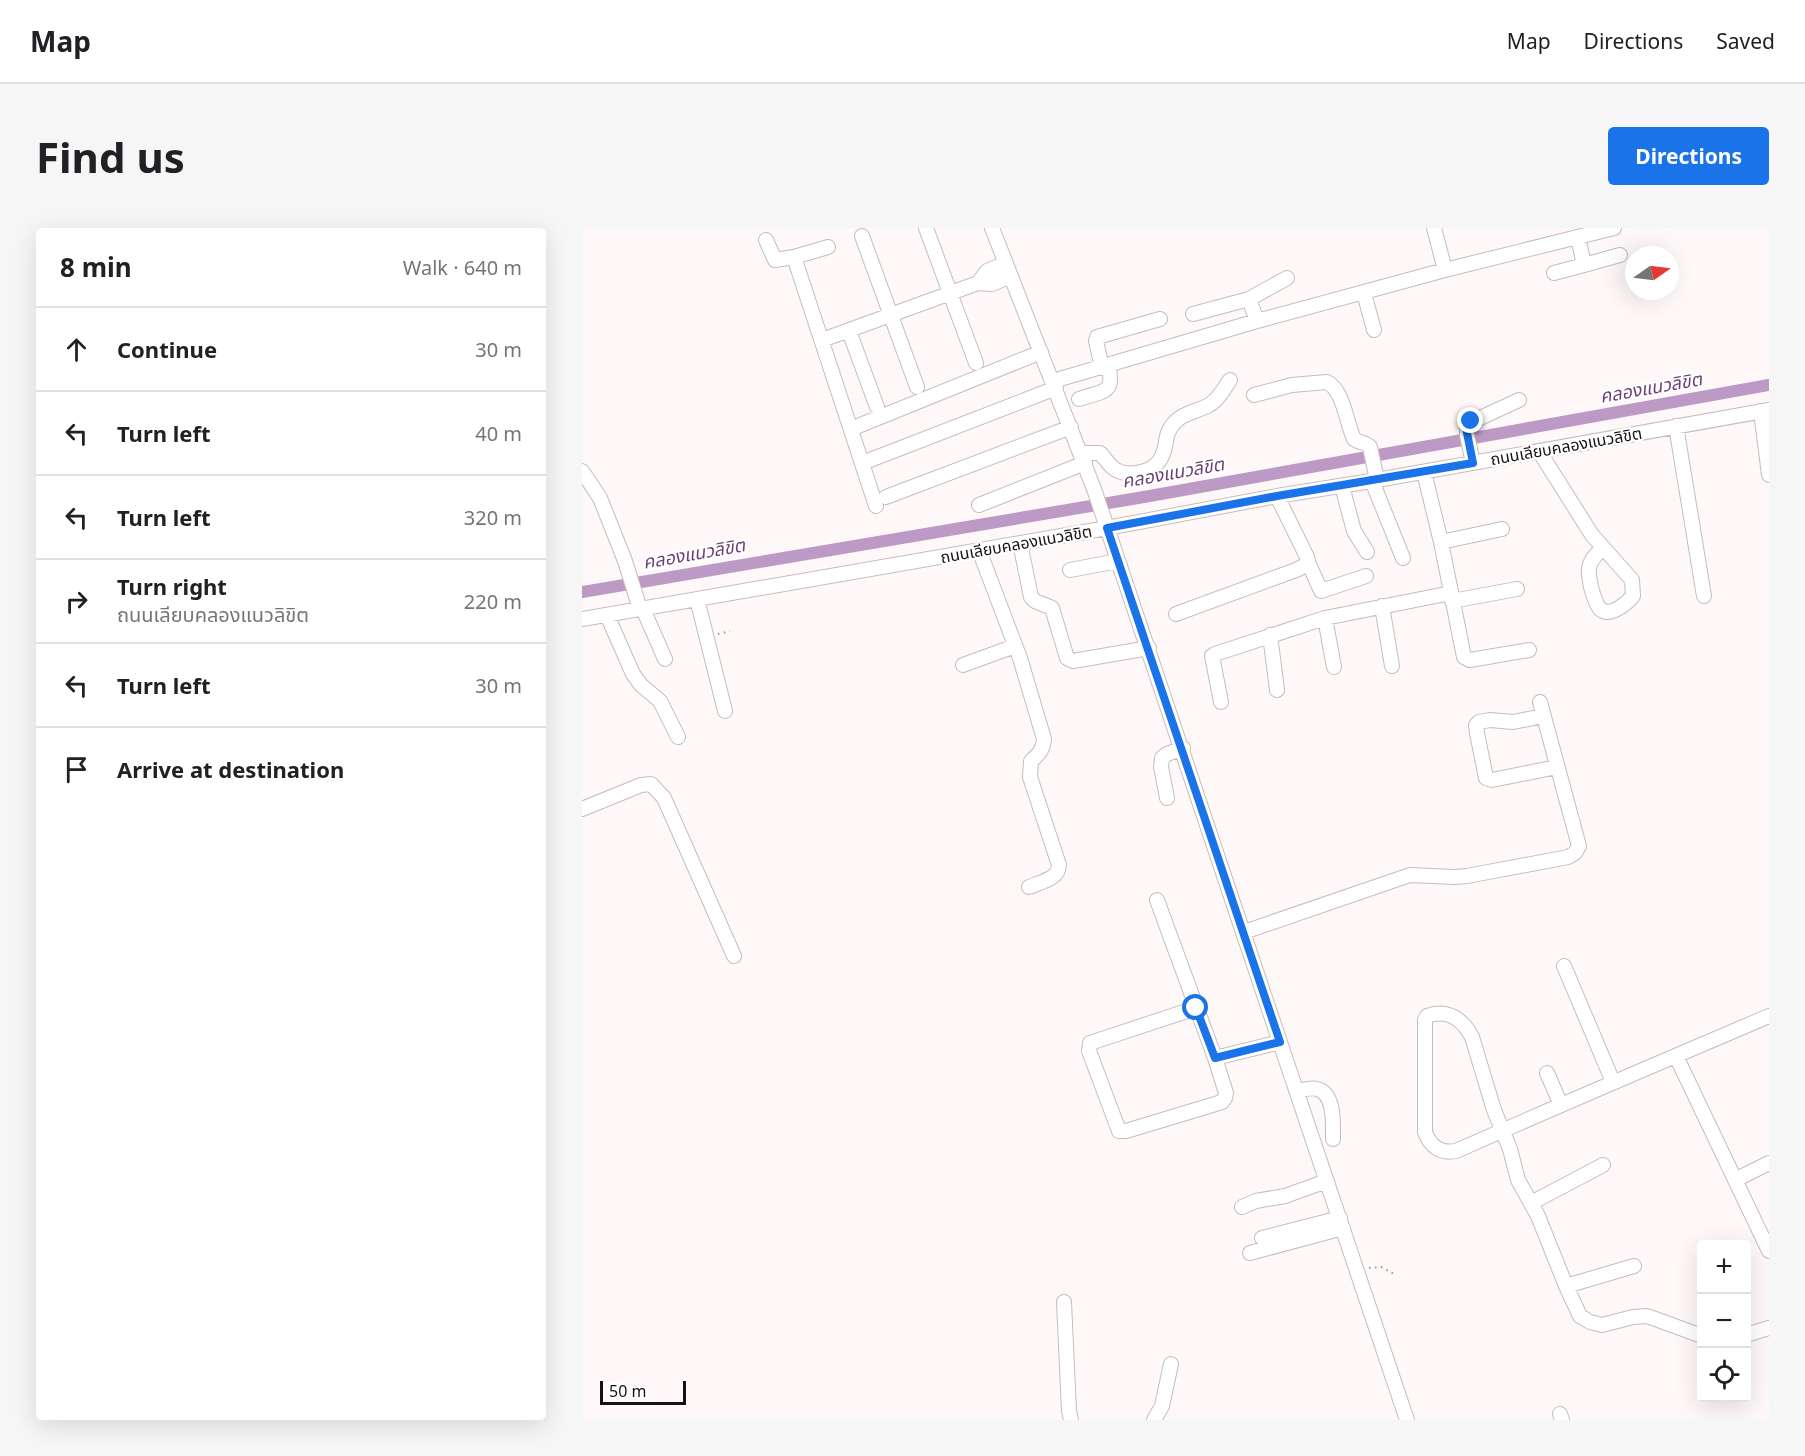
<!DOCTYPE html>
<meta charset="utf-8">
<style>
body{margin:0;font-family:"Noto Sans","Noto Sans Thai",sans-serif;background:#f6f6f6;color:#202124}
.controls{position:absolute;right:18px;bottom:18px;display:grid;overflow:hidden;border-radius:6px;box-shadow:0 6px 24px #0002}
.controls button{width:54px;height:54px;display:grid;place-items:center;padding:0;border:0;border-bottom:2px solid #e0e0e0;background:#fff;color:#202124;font:30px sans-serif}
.compass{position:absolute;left:1043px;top:18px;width:54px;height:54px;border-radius:50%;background:#fff;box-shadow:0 6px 24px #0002;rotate:76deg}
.scale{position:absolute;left:18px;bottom:15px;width:86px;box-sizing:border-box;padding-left:6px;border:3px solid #151012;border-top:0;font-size:16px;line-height:21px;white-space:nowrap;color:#151012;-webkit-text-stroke:4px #fff;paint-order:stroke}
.stop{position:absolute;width:18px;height:18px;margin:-14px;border:4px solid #1a73e8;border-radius:50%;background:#fff}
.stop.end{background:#1a73e8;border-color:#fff;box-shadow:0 2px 6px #0008}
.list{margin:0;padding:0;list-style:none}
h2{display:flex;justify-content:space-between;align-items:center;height:78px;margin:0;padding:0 24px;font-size:26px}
h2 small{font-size:20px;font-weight:400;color:#757577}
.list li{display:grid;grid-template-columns:39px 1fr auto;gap:18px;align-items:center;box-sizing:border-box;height:84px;padding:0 24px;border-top:2px solid #e0e0e0}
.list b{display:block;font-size:22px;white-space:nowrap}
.list p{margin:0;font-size:20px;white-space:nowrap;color:#757577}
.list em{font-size:20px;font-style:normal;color:#757577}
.icon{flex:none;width:33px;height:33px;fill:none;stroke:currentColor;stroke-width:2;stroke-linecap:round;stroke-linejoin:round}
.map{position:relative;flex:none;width:1187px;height:1192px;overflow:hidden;border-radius:6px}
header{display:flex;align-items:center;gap:36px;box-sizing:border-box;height:84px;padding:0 30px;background:#fff;border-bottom:2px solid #e0e0e0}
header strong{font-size:28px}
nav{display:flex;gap:33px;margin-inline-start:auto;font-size:21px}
.intro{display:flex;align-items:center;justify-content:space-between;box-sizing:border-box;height:144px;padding:0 36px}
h1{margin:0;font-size:42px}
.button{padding:15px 27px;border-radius:6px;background:#1a73e8;color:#fff;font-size:21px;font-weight:700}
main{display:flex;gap:36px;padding:0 36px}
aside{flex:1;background:#fff;border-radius:6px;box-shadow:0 6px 24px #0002}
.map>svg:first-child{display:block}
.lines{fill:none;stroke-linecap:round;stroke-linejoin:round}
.canal{stroke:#bd9ac5;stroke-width:12}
.minor-casing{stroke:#c8bbbe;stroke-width:16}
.path{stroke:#9c9698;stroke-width:2;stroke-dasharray:1.5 4.5;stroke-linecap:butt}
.minor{stroke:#fff;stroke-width:14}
.route{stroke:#1a73e8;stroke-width:8}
.labels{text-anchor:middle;stroke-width:5;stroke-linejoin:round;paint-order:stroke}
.street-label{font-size:16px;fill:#151012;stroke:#fff}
.water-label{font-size:18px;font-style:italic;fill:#6b3e74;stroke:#fff}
</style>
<header>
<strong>Map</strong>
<nav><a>Map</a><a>Directions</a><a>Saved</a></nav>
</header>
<div class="intro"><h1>Find us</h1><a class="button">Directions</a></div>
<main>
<aside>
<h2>8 min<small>Walk · 640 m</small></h2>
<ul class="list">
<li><svg class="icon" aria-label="ahead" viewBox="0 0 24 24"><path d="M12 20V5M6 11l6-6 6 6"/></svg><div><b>Continue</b></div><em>30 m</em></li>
<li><svg class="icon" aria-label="left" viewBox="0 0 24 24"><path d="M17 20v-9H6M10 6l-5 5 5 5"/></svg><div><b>Turn left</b></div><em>40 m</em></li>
<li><svg class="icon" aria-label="left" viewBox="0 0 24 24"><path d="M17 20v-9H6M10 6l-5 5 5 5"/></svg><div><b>Turn left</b></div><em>320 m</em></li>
<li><svg class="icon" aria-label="right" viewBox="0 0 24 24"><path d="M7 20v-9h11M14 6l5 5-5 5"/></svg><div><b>Turn right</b><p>ถนนเลียบคลองแนวลิขิต</p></div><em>220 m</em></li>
<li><svg class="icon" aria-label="left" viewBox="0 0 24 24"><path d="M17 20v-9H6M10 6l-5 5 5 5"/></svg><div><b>Turn left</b></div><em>30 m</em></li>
<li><svg class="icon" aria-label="arrive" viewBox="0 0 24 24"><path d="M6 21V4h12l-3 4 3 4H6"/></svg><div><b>Arrive at destination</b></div></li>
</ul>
</aside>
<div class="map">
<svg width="1187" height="1192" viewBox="0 0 1187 1192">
<rect width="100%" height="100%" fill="#fef8f9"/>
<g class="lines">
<path class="canal" d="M0 364 562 269 1187 157"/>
<defs>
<path id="minor" d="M344 0 394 135
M410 0 512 261 825 1192
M852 0 863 42
M280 8 335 159
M996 9 1002 37 1038 27
M184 12 193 32 212 29 294 278
M212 29 246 19
M972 45 1002 37
M396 55 405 43 424 35
M782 65 792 102
M611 86 667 71
M675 93 667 71 705 50
M267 103 295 179
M240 112 396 55 410 56 429 48
M520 140 514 113 515 109 578 91
M471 153 675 93 863 42 1032 0
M672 167 710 157 745 154C762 163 764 194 772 211 777 215 784 214 788 219L795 252
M497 171C520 163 534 166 526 138
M1179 183 1187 247
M276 198 459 124
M1094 198 1122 368
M957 223 1010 307 1050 352 1051 368C1045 375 1028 390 1018 381 1013 375 1011 366 1009 359 1008 352 1006 346 1007 340 1008 332 1015 326 1020 320
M499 225H518C522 229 526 235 530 239 544 251 571 245 579 230 587 216 580 207 594 193 603 184 617 183 627 177 636 172 642 161 648 152
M288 232 474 160
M891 235 885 207V196L937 172
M0 243 18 270 43 333 58 381
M842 244 859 314 882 429 888 432 947 422
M790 253 821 330
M760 258 772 303 785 324
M304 269 489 199
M397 277 503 235
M859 314 920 301
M438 315 449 369 453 373 470 380 485 430 491 433 567 420
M397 322 438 430 462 511C461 522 457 526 449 533L448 549 477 637C477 651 458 654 447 659
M726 334 739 363 784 348
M488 342 536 333
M115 371 143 483
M870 373 935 361
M800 378 810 438
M61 381 83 431
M594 386 714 342 722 338 726 334 725 329 695 268
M25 387 51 446 59 457 78 473 96 509
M743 390 752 439
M0 391 525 300 695 268 795 252 1187 182
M688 407 695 462
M381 437 433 418
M639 474 630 428 633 426 743 390 869 365
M961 488 931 494 908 492 897 494 894 497 895 505 904 550 910 552 975 539
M585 570 579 539 580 530 585 526 601 520
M0 581 59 557 69 556 82 570 152 728
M575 672 633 830 698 814
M662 704 828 647 873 649 885 648 986 629 993 625 997 618 958 474
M982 738 1031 854
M614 780 508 815 507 823 537 903H544L640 874 643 870 644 865 633 830
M1094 828 1187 1023
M965 845 979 877
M715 863C721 862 729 859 735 861 753 865 751 896 751 911
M1153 952 1187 935
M949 975 1021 937
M660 979 674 973 703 968 745 953
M680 1010 758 990
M668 1025 761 1000
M984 1058 1052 1038
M482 1074 487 1183 489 1192
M1164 1107 1187 1100
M1120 1108 1065 1088 1051 1089 1020 1097 1008 1094 998 1088 984 1058 956 988 936 952 928 921 912 882 890 809C881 792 866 780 845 788L843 792V904C848 918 858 926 874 923 978 877 1082 833 1187 788
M978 1186 980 1192
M572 1192 580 1178 589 1136"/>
</defs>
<use href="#minor" class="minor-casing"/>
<path class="path" d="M136 406 148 403
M787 1040 799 1039 812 1046"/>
<use href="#minor" class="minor"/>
</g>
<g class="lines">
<path class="route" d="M614 780 633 830 698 814 525 300 695 268 891 235 884 200 889 193"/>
</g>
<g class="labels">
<g class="street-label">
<text transform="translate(984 218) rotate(-10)" y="6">ถนนเลียบคลองแนวลิขิต</text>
<text transform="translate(434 316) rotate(-10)" y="6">ถนนเลียบคลองแนวลิขิต</text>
</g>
<g class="water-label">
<text transform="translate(1069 160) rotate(-10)" y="6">คลองแนวลิขิต</text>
<text transform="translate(591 245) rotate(-10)" y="6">คลองแนวลิขิต</text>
<text transform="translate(112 326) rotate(-10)" y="6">คลองแนวลิขิต</text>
</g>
</g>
</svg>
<div class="controls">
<button>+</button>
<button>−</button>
<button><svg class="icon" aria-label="locate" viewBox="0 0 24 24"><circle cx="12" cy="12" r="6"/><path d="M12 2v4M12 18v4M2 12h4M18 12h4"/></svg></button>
</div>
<svg class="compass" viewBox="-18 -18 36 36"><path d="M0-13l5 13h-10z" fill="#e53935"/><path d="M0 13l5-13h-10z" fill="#757577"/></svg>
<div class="scale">50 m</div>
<div class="stop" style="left:614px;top:780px"></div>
<div class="stop end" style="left:889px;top:193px"></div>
</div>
</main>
